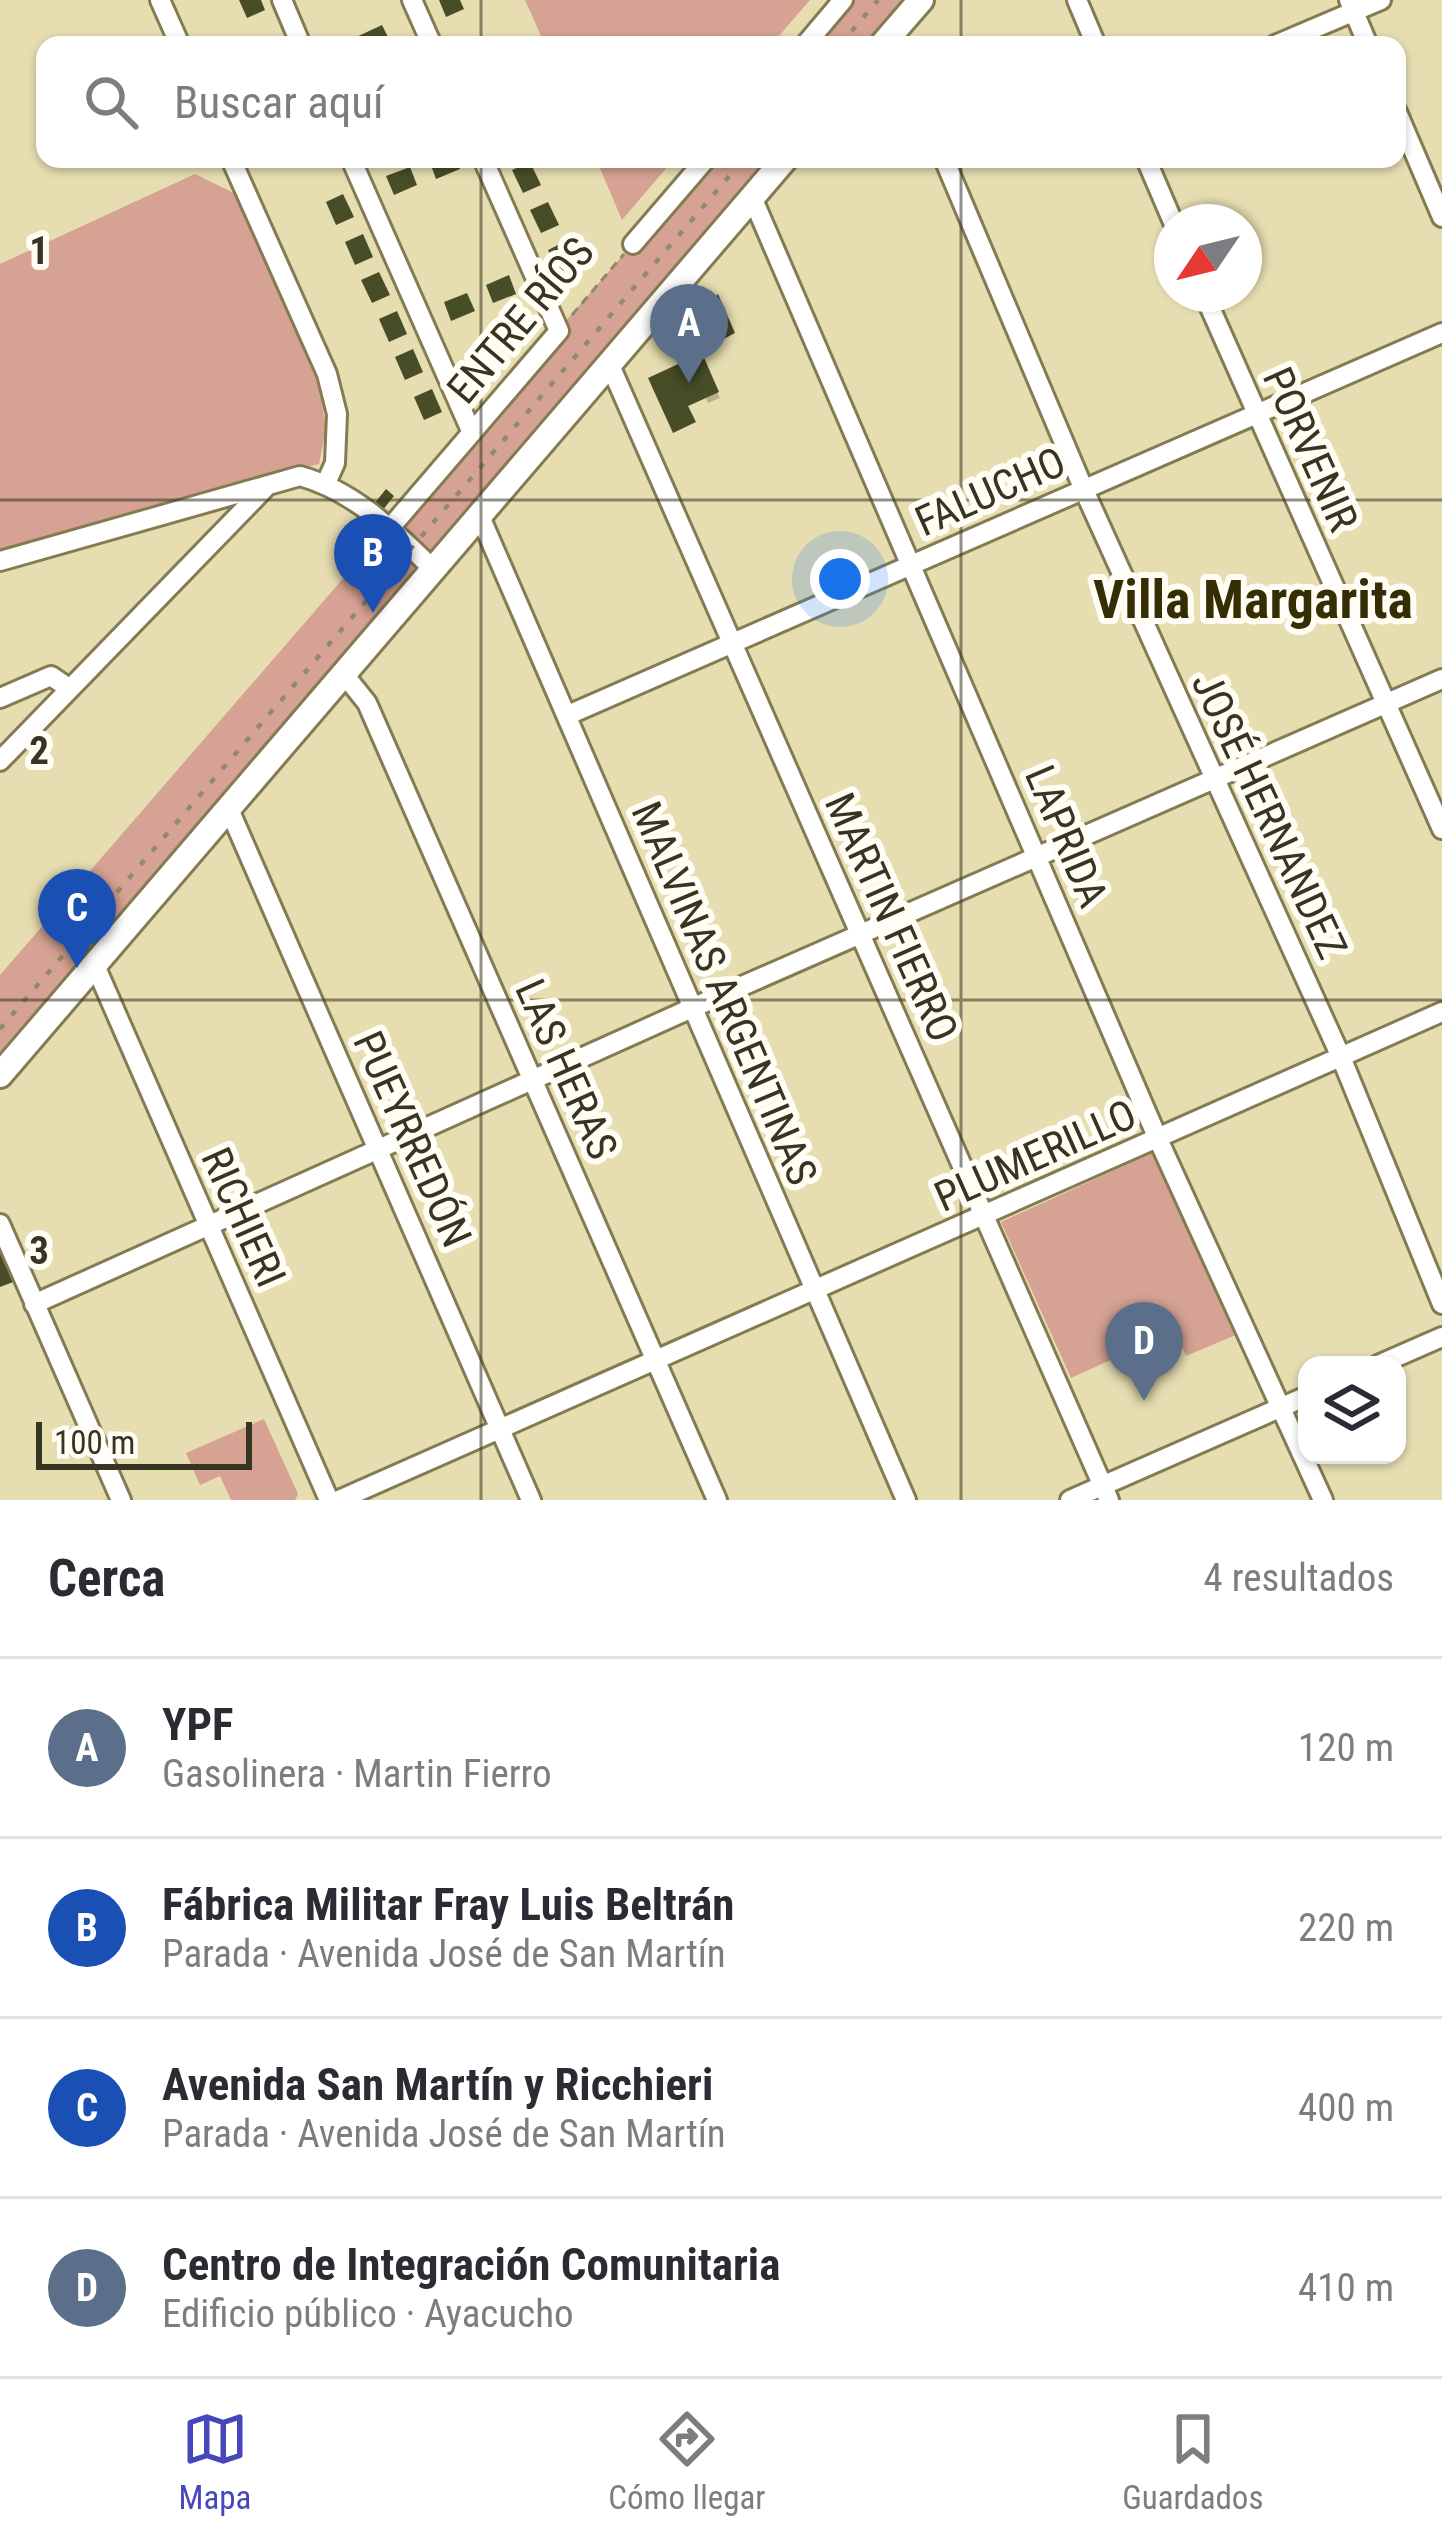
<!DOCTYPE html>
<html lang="es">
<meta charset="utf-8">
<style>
body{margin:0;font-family:"Roboto Condensed",sans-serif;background:#f7f7f7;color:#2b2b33}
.controls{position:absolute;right:36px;bottom:36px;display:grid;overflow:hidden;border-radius:24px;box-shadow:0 3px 9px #0004}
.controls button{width:108px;height:108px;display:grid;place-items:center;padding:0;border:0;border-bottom:3px solid #e1e1e2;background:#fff;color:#2b2b33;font:60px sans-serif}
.compass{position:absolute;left:1154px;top:204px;width:108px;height:108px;border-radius:50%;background:#fff;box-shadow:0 3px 9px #0004;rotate:235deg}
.scale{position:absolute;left:36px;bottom:30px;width:216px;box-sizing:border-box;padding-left:12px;border:6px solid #383422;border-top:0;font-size:33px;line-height:42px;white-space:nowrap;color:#383422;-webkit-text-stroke:9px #fffdf4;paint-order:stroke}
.you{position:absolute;left:840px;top:579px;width:42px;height:42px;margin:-30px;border:9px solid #fff;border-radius:50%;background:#1a73e8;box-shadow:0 0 0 18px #1a73e833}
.badge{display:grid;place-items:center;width:78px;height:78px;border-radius:50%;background:#4746bc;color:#fff;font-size:39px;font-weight:700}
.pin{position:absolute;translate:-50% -99px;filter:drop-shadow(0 3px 6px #0008)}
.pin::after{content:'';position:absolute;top:63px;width:42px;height:36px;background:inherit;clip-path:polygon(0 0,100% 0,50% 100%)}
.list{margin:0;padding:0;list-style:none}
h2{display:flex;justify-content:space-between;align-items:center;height:156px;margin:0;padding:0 48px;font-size:51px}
h2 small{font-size:39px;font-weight:400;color:#7c7c81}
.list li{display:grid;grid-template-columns:78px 1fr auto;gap:36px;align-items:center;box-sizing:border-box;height:180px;padding:0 48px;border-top:3px solid #e1e1e2}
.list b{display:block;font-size:45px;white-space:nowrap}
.list p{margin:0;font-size:39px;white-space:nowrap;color:#7c7c81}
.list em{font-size:39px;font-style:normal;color:#7c7c81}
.icon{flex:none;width:66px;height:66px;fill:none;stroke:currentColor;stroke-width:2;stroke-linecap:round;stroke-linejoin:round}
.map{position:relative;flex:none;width:1442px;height:1500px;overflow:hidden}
.search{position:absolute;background:#fff;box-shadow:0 3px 9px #0004;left:36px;right:36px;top:36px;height:132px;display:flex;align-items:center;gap:30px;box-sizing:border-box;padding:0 42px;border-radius:24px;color:#7c7c81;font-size:45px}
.sheet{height:876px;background:#fff}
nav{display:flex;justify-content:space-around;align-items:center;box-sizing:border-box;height:168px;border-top:3px solid #e1e1e2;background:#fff;font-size:33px;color:#7c7c81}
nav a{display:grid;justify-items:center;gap:6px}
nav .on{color:#4746bc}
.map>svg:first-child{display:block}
.green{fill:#d5a293}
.shadow{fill:#0003}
.building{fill:#474d27}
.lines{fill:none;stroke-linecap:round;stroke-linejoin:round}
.minor-casing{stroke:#847b52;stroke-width:24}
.major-casing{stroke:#847b52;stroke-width:30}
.path{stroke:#8e8768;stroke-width:3;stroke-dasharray:9 6;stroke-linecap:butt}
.minor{stroke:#fff;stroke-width:18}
.major{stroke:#fff;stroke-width:24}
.rail{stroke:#918b6b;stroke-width:4.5;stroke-dasharray:6 12;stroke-linecap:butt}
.grid{fill:none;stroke:#383422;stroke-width:3;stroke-opacity:0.55}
.labels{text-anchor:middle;stroke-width:12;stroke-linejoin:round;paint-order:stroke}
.street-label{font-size:42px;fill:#383422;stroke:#fffdf4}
.district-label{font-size:54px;font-weight:bold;fill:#352d03;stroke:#fffdf4}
.grid-label{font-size:39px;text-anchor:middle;font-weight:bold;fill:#383422;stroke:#fffdf4;stroke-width:12;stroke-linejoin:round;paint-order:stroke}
</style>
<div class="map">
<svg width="1442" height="1500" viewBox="0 0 1442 1500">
<rect width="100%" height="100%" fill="#e6ddb1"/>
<path class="green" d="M525 0H810L771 45H545Z
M843 0H921L882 45H805Z
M596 159H674L622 220Z
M706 159H785L0 1075V975Z
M195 174 240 196 318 375 326 429 319 464 0 549V264Z
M1154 1152 1238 1334 1186 1356 1174 1331 1071 1378 1001 1222Z
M264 1419 298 1494 295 1500H231L220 1476 200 1485 186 1453Z"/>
<path class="shadow" d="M700 357 720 398 708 403 706 398 686 407Z"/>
<path class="building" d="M239 0H261L265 10 247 18Z
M439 0H460L464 9 446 17Z
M382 25 392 45H355L352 39Z
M455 159 460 169 436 179 429 160Z
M530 162 541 185 523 193 512 170Z
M410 167 417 185 394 195 386 176Z
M343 194 354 217 336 225 326 202Z
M548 202 559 225 541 233 530 210Z
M363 234 373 257 355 265 345 242Z
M566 241 577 264 559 273 548 250Z
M379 272 390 295 372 303 361 280Z
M509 275 516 294 493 303 486 285Z
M467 293 475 311 451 321 444 302Z
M718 294 735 333 718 342 702 310Z
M397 311 407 334 389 342 379 319Z
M413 349 423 372 405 380 395 357Z
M702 353 719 392 688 406 696 422 673 433 648 378Z
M432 389 442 412 424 420 414 397Z
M386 489 394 496 382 511 374 504Z
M363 518 370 525 359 539 351 532Z
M0 1252 13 1282 0 1287Z"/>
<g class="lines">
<defs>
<path id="minor" d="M160 0 180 45
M282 0 301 45
M412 0 432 45
M1077 0 1096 45
M1349 0 1368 45
M805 45 843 0
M1275 45 1381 0
M1397 112 1442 217
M231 159 327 374 337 414 335 463 326 483
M351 159 472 433
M944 159 1084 490 1341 1057 1442 1304
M1146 159 1173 222
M752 197 1158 1139 1323 1500
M633 244 706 159
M1204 294 1442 829
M609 363 1109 1500
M479 514 906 1500
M390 528 559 331 483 159
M0 561 300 476C354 491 393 530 433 569
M343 673 367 703 717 1500
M0 698 51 676 70 689
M568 715 1442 333
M0 761 266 487
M228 807 531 1500
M94 963 329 1500
M0 1224 121 1500
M34 1304 692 1008 1442 679
M1378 1365 1442 1337
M339 1500 1442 1012
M1070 1500 1307 1396"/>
<path id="major" d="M882 45 921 0
M0 1075 785 159"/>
</defs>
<use href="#minor" class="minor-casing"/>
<use href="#major" class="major-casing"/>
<path class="path" d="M572 315 624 254"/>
<use href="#minor" class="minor"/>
<use href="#major" class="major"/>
<path class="rail" d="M840 45 878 0
M0 1029 744 159"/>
</g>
<path class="grid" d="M481 0V45M961 0V45M481 159V1500M961 159V1500M0 500H1442M0 1000H1442"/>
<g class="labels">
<g class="street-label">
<text transform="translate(520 320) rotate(-50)" y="15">ENTRE RÍOS</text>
<text transform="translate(1311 449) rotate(66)" y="15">PORVENIR</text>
<text transform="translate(990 491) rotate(-24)" y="15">FALUCHO</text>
<text transform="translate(1270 815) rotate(65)" y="15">JOSÉ HERNANDEZ</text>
<text transform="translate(1067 836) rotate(67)" y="15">LAPRIDA</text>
<text transform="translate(892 917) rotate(66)" y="15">MARTIN FIERRO</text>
<text transform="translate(725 993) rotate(67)" y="15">MALVINAS ARGENTINAS</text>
<text transform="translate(567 1069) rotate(66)" y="15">LAS HERAS</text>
<text transform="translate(413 1139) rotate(66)" y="15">PUEYRREDÓN</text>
<text transform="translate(1035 1155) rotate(-24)" y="15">PLUMERILLO</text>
<text transform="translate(244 1217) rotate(66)" y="15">RICHIERI</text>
</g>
<g class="district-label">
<text x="1253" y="618">Villa Margarita</text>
</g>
</g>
<g class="grid-label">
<text x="39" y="264">1</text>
<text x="39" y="764">2</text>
<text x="39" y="1264">3</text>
</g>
</svg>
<div class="controls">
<button><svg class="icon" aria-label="layers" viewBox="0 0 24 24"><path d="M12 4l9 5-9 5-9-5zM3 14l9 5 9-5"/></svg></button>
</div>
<svg class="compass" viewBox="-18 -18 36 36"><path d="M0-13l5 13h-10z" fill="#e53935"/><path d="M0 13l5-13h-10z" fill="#7c7c81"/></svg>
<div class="scale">100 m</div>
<div class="you"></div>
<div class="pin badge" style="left:689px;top:383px;background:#5c6f8a">A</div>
<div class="pin badge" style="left:373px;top:613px;background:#1a4fb4">B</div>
<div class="pin badge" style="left:77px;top:968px;background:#1a4fb4">C</div>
<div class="pin badge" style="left:1144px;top:1401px;background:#5c6f8a">D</div>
<div class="search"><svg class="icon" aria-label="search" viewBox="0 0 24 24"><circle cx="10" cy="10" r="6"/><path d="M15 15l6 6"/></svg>Buscar aquí</div>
</div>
<section class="sheet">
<h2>Cerca<small>4 resultados</small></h2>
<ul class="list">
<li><span class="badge" style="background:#5c6f8a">A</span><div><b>YPF</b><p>Gasolinera · Martin Fierro</p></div><em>120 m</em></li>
<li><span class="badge" style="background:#1a4fb4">B</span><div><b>Fábrica Militar Fray Luis Beltrán</b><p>Parada · Avenida José de San Martín</p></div><em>220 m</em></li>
<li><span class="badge" style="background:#1a4fb4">C</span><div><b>Avenida San Martín y Ricchieri</b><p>Parada · Avenida José de San Martín</p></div><em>400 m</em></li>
<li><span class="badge" style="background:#5c6f8a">D</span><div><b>Centro de Integración Comunitaria</b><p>Edificio público · Ayacucho</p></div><em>410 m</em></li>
</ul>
</section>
<nav>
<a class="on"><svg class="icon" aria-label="map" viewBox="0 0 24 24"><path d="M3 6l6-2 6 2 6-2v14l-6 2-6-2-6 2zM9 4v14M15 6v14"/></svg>Mapa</a>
<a><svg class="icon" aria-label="directions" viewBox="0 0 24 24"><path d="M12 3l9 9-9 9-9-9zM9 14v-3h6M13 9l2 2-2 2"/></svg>Cómo llegar</a>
<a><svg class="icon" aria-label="saved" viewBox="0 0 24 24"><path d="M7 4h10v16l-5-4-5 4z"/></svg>Guardados</a>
</nav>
